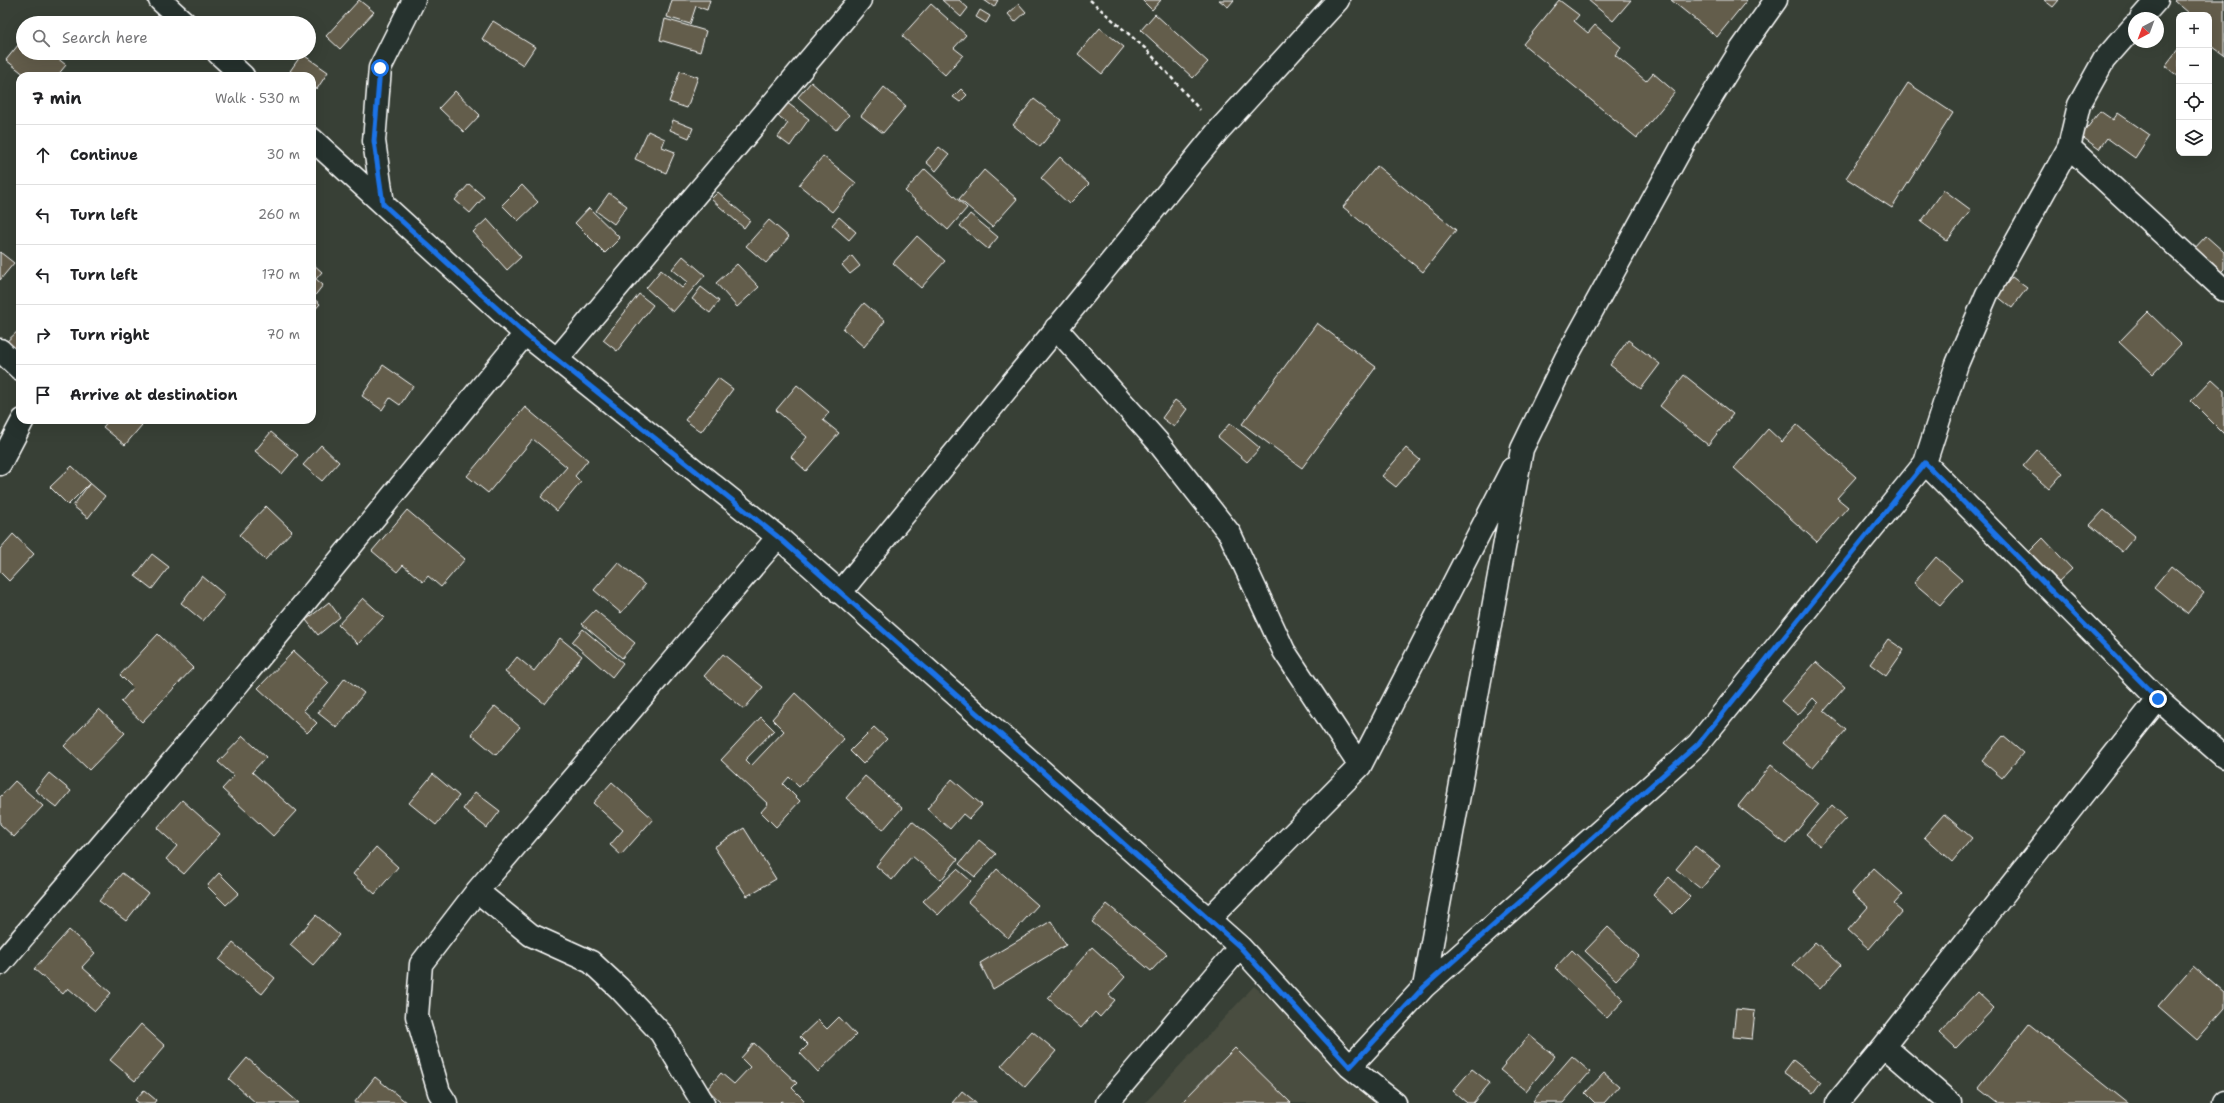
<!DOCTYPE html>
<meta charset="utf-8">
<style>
body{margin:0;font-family:"Shantell Sans",sans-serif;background:#f2f2f2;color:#202124}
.controls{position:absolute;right:12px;top:12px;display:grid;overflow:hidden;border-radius:8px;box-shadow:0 4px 16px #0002}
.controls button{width:36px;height:36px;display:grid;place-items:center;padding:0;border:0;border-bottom:1px solid #e0e0e0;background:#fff;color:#202124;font:20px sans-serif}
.compass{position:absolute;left:2128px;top:12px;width:36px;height:36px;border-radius:50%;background:#fff;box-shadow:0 4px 16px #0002;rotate:221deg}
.stop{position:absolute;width:12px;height:12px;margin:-9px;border:3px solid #1a73e8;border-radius:50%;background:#fff}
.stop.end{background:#1a73e8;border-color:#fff;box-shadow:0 1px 4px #0008}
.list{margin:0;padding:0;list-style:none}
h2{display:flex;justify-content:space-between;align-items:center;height:52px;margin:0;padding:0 16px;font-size:17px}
h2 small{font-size:13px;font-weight:400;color:#757577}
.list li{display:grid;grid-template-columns:26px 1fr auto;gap:12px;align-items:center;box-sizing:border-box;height:60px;padding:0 16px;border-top:1px solid #e0e0e0}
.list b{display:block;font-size:15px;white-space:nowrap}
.list em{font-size:13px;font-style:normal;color:#757577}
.icon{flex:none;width:22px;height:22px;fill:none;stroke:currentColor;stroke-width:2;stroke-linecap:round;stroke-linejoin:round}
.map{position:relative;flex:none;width:2224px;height:1103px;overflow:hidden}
.search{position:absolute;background:#fff;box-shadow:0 4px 16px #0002;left:16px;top:16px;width:300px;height:44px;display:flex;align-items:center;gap:10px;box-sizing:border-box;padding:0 14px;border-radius:22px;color:#757577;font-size:15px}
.panel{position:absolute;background:#fff;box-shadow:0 4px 16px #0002;left:16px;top:72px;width:300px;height:352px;border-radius:12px}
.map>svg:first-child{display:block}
.built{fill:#494d41}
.building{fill:#635d4c;stroke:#fff}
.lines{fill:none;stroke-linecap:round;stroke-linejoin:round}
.minor-casing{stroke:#fff;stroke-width:25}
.path{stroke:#fff;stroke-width:2.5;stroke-dasharray:4 3;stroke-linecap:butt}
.minor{stroke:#26332d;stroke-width:22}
.route{stroke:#1a73e8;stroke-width:5}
</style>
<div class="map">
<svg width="2224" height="1103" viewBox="0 0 2224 1103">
<rect width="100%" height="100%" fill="#384036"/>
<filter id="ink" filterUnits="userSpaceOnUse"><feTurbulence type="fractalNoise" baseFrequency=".025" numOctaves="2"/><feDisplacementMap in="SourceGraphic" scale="8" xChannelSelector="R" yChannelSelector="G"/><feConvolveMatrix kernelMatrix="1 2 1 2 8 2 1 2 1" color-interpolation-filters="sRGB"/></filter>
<g filter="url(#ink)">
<path class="built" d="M1254 986 1390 1103H1145Z"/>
<path class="building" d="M359 0 374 12 340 49 326 36Z
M672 0H710L707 10 696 6 690 24 667 17Z
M942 0H959L968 8 961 17Z
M984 0H998L994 7Z
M1142 0H1161L1152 10Z
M1219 0H1234L1228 7Z
M1559 0 1579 15 1574 21 1588 33 1595 25 1621 47 1615 55 1646 81 1653 73 1675 92 1637 138 1523 44Z
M1588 0H1631L1613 21Z
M1671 0H1747L1717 37Z
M2044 0H2059L2053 7Z
M2176 0H2224V55L2209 44V15H2188L2189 13 2175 1Z
M931 4 966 35 954 48 963 55 945 75 902 36Z
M1019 4 1026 12 1015 22 1008 14Z
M980 10 990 16 986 23 976 17Z
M1155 14 1208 62 1193 78 1141 30Z
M665 19 706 31 700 52 660 40Z
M493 21 535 47 523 65 482 39Z
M1100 28 1124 47 1102 74 1078 54Z
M23 39V53H51L66 65 57 76H26L6 60Z
M2179 48V77L2165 66Z
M302 54 328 72 317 89 312 85V76H298L290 71Z
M680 71 698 77 687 108 669 102Z
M811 82 849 115 836 130 798 97Z
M1908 83 1953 113 1892 208 1846 178Z
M884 87 906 106 883 133 861 116Z
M961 89 967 95 960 102 953 97Z
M455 91 480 115 464 132 439 108Z
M1034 99 1061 120 1040 147 1013 125Z
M786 102 809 119 790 146 778 137 788 123 777 115Z
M2100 111 2113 120 2118 113 2150 135 2135 158 2107 138 2099 149 2081 136Z
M673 120 693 128 689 138 670 130Z
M648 131 665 139 662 147 675 152 666 173 635 159Z
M939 147 949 155 936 171 926 162Z
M823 156 856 183 832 212 799 185Z
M1060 157 1089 184 1069 204 1041 178Z
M1377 166 1456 230 1423 272 1343 207Z
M925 169 967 208 948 230 905 191Z
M984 170 1017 199 992 227 959 199Z
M469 184 484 197 470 213 455 200Z
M522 185 538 202 518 221 502 205Z
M1944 190 1971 210 1947 241 1921 222Z
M718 192 750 220 744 228 711 199Z
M609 193 627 206 614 224 596 211Z
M589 208 620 238 605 253 575 223Z
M970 214 998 237 988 249 960 226Z
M839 217 856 232 849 240 832 225Z
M487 219 521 257 507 270 473 232Z
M769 220 789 237 766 263 746 246Z
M917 236 945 261 921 288 893 263Z
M2206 236 2224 252V269L2220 273 2193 250Z
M0 252 14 263 0 280Z
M683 256 705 275 673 312 646 288 661 270 682 288 688 282 672 269Z
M852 256 860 266 850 274 842 265Z
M312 263 322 272 316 279 323 285 313 298 320 304 312 313Z
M737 264 759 287 737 307 716 283Z
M2012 277 2027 288 2012 308 1997 296Z
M701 287 719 301 710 313 692 299Z
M639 294 653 305 617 351 603 340Z
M864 303 885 321 864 347 843 329Z
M2148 312 2181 344 2153 374 2119 342Z
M1317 323 1376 367 1302 468 1242 424Z
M20 329V360L4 344Z
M1628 340 1660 364 1641 389 1610 365Z
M383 365 413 386 400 405 390 398 382 410 362 396Z
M1684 375 1733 414 1708 445 1660 406Z
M718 378 733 389 701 432 685 420Z
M2212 379 2224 390V434L2191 401Z
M797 385 829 412 823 420 839 433 806 471 791 457 807 437 776 410Z
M1175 400 1187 409 1174 427 1162 418Z
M525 407 588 460 575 476 581 482 557 511 541 497 567 467 533 439 488 493 467 476Z
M109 420H135L142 425 125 445 103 427Z
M1230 423 1260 448 1247 462 1218 437Z
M1797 425 1856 477 1837 498 1848 507 1817 542 1734 468 1768 429 1782 442Z
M271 432 298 455 282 474 255 451Z
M321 445 339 462 322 481 303 465Z
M1406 448 1420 460 1396 487 1382 476Z
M2037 450 2063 473 2049 489 2023 466Z
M72 466 90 483 68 505 50 487Z
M90 483 105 496 88 518 73 506Z
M266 506 292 531 265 560 239 535Z
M407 510 465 559 441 587 428 576 423 582 403 565 397 572 372 551Z
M2104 510 2135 536 2122 552 2090 525Z
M13 534 34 554 9 581 0 572V549Z
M2043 538 2072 569 2058 582 2029 552Z
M152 554 169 567 152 589 135 576Z
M1936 557 1962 580 1940 605 1914 583Z
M618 562 645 585 621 613 594 590Z
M2171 566 2204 593 2187 614 2154 587Z
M202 576 225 595 203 621 181 603Z
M363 598 384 617 358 644 338 625Z
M329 602 340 617 318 635 306 620Z
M595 610 635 643 622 658 582 624Z
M583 629 623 663 612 677 572 642Z
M158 634 193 668 142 722 121 702 133 688 120 675Z
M560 638 582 656 545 704 505 672 517 657 534 671Z
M1888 639 1904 650 1886 676 1870 664Z
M294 651 329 683 303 710 317 723 307 733 258 688Z
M723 654 763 687 744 709 704 676Z
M1816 662 1845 687 1824 711 1846 730 1813 768 1783 743 1818 703 1813 698 1798 715 1781 701Z
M345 678 364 693 337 728 318 713Z
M795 693 844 739 799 787 789 777 783 784 800 801 776 827 761 812 768 804 721 760 761 717 774 730 745 760 751 766 784 731 772 719Z
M495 706 520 727 496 755 471 734Z
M99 709 125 733 89 770 64 746Z
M874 727 887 739 863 764 850 751Z
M243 736 266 757 252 772 296 811 273 836 222 789 234 776 218 762Z
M2003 736 2023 753 2002 778 1982 761Z
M1771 765 1819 804 1786 844 1738 806Z
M49 773 71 791 57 808 35 790Z
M433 774 459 796 436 825 409 803Z
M865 776 902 808 883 830 846 798Z
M952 779 982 805 969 819 963 814 950 829 927 809Z
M15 781 43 806 14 837 0 824V797Z
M612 782 653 819 621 855 610 845 623 830 593 803Z
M475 792 500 811 487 828 463 809Z
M182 800 220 834 184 874 166 859 177 846 157 828Z
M1832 805 1846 818 1820 846 1806 834Z
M1944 814 1972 838 1952 862 1924 837Z
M912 821 958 859 941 880 912 856 892 880 876 866Z
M744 828 776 879 747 896 714 847Z
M979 840 996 854 975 877 959 864Z
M1695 846 1720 866 1701 889 1676 869Z
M376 847 398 867 375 894 353 874Z
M1874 868 1903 894 1894 904 1902 911 1869 949 1848 930 1868 907 1852 893Z
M957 869 971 881 938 915 923 901Z
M997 869 1038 905 1008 938 968 902Z
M122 873 148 893 126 921 99 901Z
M219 873 239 893 226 905 207 886Z
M1669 877 1690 897 1673 914 1653 895Z
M1107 904 1167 954 1151 971 1092 922Z
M316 915 339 935 313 965 290 945Z
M1051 921 1066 945 993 989 980 963Z
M1608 927 1639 956 1616 980 1585 951Z
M69 930 95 953 82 967 111 993 95 1011 68 988 63 994 34 969Z
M1815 942 1841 965 1820 989 1793 965Z
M233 943 275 978 262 994 219 960Z
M1092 947 1125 977 1109 995 1115 1000 1100 1017 1095 1012 1081 1028 1048 998Z
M1572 950 1624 1000 1607 1018 1555 968Z
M2193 966 2224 993V1009L2197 1040 2158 1006Z
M1977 992 1994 1008 1956 1048 1939 1032Z
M1736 1009 1755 1011 1752 1039 1733 1037Z
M839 1017 856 1035 818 1072 800 1053 808 1045 800 1037 818 1020 827 1029Z
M141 1024 165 1046 135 1081 110 1060Z
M2029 1024 2128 1103H1997L1978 1088Z
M1032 1031 1056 1051 1025 1087 1001 1066Z
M1529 1035 1555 1056 1526 1091 1500 1070Z
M754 1043 797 1083 792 1088 804 1100 802 1103H785L782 1101 780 1103H722L707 1089 721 1073 734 1084 750 1067 741 1058Z
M1235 1048 1291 1103H1181Z
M1572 1056 1590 1072 1563 1103H1536L1533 1101Z
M247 1058 299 1103H256L229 1079Z
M1793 1060 1821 1082 1813 1093 1784 1072Z
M1472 1069 1490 1083 1473 1103H1467L1453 1091Z
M1604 1073 1619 1086 1604 1103H1595L1585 1093Z
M375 1077 407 1103H354Z
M144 1090 156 1100 154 1103H139L135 1100Z
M962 1091 977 1103H952Z"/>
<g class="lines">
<defs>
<path id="minor" d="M160 0 185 23
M2141 18 2157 0
M218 53 243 76
M312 139 525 334 778 537 1240 947 1350 1067 1395 1103
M2069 147 2224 290
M383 204 374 141 380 68 414 0
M1056 328 1157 441 1230 534 1284 651 1360 766
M0 350 20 369
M557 359 860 0
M1925 463 2158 699
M0 464 23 420
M840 593 1218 131 1338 0
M477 891 531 935 591 962 619 988 661 1033 703 1103
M1208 920 1360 766 1512 469
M0 964 219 707 525 334
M1424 987 1698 744 1925 463 1957 364 1987 294 2069 147 2079 105 2104 60 2134 26
M1884 1046 1950 1103
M1350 1067 1424 987 1522 449 1566 358 1694 125 1740 51 1776 0
M446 1103 439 1092 417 1016 421 964 477 891 778 537
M1107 1103 1240 947
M1837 1103 1884 1046 2158 699 2224 757
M2223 1103 2224 1102"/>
</defs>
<use href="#minor" class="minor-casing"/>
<path class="path" d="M1090 0 1147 50 1200 110"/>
<use href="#minor" class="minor"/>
</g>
</g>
<g class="lines" filter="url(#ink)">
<path class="route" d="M380 68 374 141 383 204 525 334 778 537 1240 947 1350 1067 1424 987 1698 744 1925 463 2158 699"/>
</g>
</svg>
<div class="controls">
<button>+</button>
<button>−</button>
<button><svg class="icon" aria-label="locate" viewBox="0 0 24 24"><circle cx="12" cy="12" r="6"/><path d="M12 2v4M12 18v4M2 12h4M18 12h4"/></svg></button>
<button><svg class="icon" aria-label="layers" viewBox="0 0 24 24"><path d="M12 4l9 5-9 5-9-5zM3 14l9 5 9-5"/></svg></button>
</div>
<svg class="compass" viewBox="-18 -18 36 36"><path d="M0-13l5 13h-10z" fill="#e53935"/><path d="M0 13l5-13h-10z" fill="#757577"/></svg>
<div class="stop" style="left:380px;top:68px"></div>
<div class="stop end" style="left:2158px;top:699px"></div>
<div class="search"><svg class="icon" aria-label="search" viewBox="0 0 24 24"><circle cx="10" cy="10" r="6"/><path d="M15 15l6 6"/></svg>Search here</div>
<section class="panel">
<h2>7 min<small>Walk · 530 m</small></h2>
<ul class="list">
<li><svg class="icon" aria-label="ahead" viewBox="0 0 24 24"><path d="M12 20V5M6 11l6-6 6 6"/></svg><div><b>Continue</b></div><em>30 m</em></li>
<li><svg class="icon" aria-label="left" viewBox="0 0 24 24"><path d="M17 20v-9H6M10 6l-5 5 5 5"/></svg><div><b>Turn left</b></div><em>260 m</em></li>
<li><svg class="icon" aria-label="left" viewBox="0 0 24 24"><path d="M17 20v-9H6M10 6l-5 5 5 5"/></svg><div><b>Turn left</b></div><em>170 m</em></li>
<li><svg class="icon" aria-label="right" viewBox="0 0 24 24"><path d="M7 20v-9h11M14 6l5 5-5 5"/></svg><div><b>Turn right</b></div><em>70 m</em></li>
<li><svg class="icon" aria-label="arrive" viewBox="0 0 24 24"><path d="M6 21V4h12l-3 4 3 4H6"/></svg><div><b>Arrive at destination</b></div></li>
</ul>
</section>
</div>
